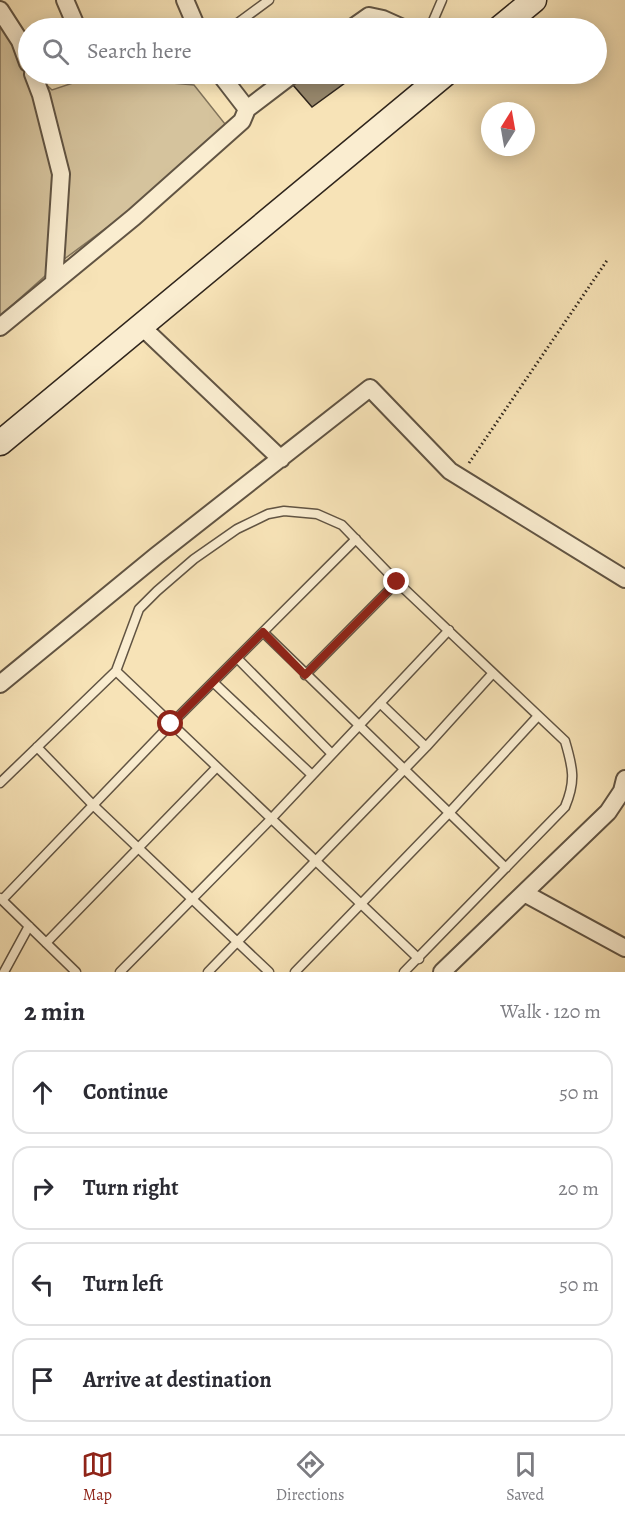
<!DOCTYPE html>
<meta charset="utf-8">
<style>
body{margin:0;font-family:Alegreya,serif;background:#f2f2f3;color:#2b2b33}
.compass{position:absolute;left:481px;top:102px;width:54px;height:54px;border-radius:50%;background:#fff;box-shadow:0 3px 15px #0003;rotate:11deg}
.stop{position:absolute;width:18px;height:18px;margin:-14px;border:4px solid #8f2418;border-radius:50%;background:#fff}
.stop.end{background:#8f2418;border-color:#fff;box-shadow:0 2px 6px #0008}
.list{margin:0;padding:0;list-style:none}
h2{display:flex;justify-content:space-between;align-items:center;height:78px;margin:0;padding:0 24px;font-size:26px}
h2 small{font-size:20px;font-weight:400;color:#7c7c81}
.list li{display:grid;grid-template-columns:39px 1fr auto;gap:18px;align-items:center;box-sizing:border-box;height:84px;margin:0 12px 12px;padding:0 12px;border:2px solid #e1e1e2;border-radius:18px}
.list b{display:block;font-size:22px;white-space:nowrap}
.list em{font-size:20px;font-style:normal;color:#7c7c81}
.icon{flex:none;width:33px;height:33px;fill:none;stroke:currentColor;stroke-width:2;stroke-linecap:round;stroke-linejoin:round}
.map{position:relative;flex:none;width:625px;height:972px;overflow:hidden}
.search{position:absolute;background:#fff;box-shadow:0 3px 15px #0003;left:18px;right:18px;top:18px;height:66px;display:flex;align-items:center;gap:15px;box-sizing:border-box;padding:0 21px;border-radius:33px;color:#7c7c81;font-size:22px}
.sheet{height:462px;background:#fff}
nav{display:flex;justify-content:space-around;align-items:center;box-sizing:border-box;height:84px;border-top:2px solid #e1e1e2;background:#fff;font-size:16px;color:#7c7c81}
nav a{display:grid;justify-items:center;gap:3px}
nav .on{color:#8f2418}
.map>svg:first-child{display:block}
.green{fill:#d5c39d;stroke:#82745c;stroke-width:1.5}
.building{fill:#97886d;stroke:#2f251c;stroke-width:1.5}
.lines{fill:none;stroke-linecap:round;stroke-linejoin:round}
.lane-casing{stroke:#615443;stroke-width:11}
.street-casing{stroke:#615443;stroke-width:20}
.secondary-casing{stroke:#2f251c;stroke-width:27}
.path{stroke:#2f251c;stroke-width:3;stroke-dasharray:1.5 3;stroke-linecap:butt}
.lane{stroke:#faedd0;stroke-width:8}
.street{stroke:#faedd0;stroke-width:16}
.secondary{stroke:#faedd0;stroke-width:24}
.route{stroke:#8f2418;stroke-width:8}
</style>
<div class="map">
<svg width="625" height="972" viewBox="0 0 625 972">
<rect width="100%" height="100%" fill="#f7e3b7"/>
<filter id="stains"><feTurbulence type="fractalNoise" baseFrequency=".00333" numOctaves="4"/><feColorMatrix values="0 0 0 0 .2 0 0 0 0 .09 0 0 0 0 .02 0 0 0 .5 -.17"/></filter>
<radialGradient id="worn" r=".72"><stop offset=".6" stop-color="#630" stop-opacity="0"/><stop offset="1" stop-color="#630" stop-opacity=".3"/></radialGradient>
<path class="green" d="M0 2 35 74 52 90 94 76 194 85 233 134 63 260 0 316Z"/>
<path class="building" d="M307 74H349L346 75 349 80 312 107 293 85Z"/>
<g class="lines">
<defs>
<path id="lane" d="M231 28 269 0
M430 28 442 0
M263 632 506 868
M237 658 332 754
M116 671 419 959
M305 675 397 582
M213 682 312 775
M380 703 426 747
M37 747 93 805 269 972
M0 783 116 671 139 609 157 591 194 559 237 529 268 514 284 511 317 514 342 525 397 582 565 741C573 768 576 781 565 807L404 972
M0 898 76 972
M2 900 171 724 356 539
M46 943 217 767
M4 972 29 926
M120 972 271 819 449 630
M208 972 426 747 493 673
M295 972 449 813 538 716"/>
<path id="street" d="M65 0 77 28
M185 0 197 28
M0 10 20 41 28 63
M352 28 369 16 383 19 403 28
M33 74 41 95 61 174 54 281
M220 74 247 109 293 74
M141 326 281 459
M0 327 134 217 242 121 247 109
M0 684 156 556 370 388 450 471 625 579
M524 893 625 948
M442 972 608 812 622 791 625 779"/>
<path id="secondary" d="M500 28 534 0
M0 443 445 74"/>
</defs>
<use href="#lane" class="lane-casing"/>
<use href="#street" class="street-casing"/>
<use href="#secondary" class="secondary-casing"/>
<path class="path" d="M469 463 608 259"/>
<use href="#lane" class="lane"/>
<use href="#street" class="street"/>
<use href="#secondary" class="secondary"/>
</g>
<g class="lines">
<path class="route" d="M171 724 263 632 305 675 397 582"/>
</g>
<rect width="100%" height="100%" filter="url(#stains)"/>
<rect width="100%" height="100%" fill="url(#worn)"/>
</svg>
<svg class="compass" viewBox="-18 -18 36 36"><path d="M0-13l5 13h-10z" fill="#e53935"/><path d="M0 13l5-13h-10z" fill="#7c7c81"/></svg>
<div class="stop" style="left:171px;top:724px"></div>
<div class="stop end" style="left:397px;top:582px"></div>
<div class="search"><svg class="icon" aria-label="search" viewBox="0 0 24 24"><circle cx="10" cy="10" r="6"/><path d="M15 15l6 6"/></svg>Search here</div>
</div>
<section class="sheet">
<h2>2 min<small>Walk · 120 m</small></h2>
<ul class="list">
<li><svg class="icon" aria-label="ahead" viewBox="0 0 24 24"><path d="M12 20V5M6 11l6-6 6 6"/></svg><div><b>Continue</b></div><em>50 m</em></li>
<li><svg class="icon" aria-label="right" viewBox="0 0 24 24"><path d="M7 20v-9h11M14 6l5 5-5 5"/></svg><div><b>Turn right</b></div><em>20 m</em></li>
<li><svg class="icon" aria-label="left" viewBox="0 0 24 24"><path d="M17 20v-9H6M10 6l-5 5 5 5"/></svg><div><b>Turn left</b></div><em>50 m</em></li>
<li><svg class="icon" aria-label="arrive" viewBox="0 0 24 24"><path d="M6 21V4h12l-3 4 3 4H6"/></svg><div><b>Arrive at destination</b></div></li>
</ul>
</section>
<nav>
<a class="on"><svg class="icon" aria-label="map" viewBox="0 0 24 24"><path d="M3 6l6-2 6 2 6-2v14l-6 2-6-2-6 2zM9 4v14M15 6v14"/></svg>Map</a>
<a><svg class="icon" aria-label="directions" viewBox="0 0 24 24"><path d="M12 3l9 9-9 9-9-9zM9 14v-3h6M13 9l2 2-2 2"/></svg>Directions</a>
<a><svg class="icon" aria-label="saved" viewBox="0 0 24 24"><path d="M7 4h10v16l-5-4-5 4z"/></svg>Saved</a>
</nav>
